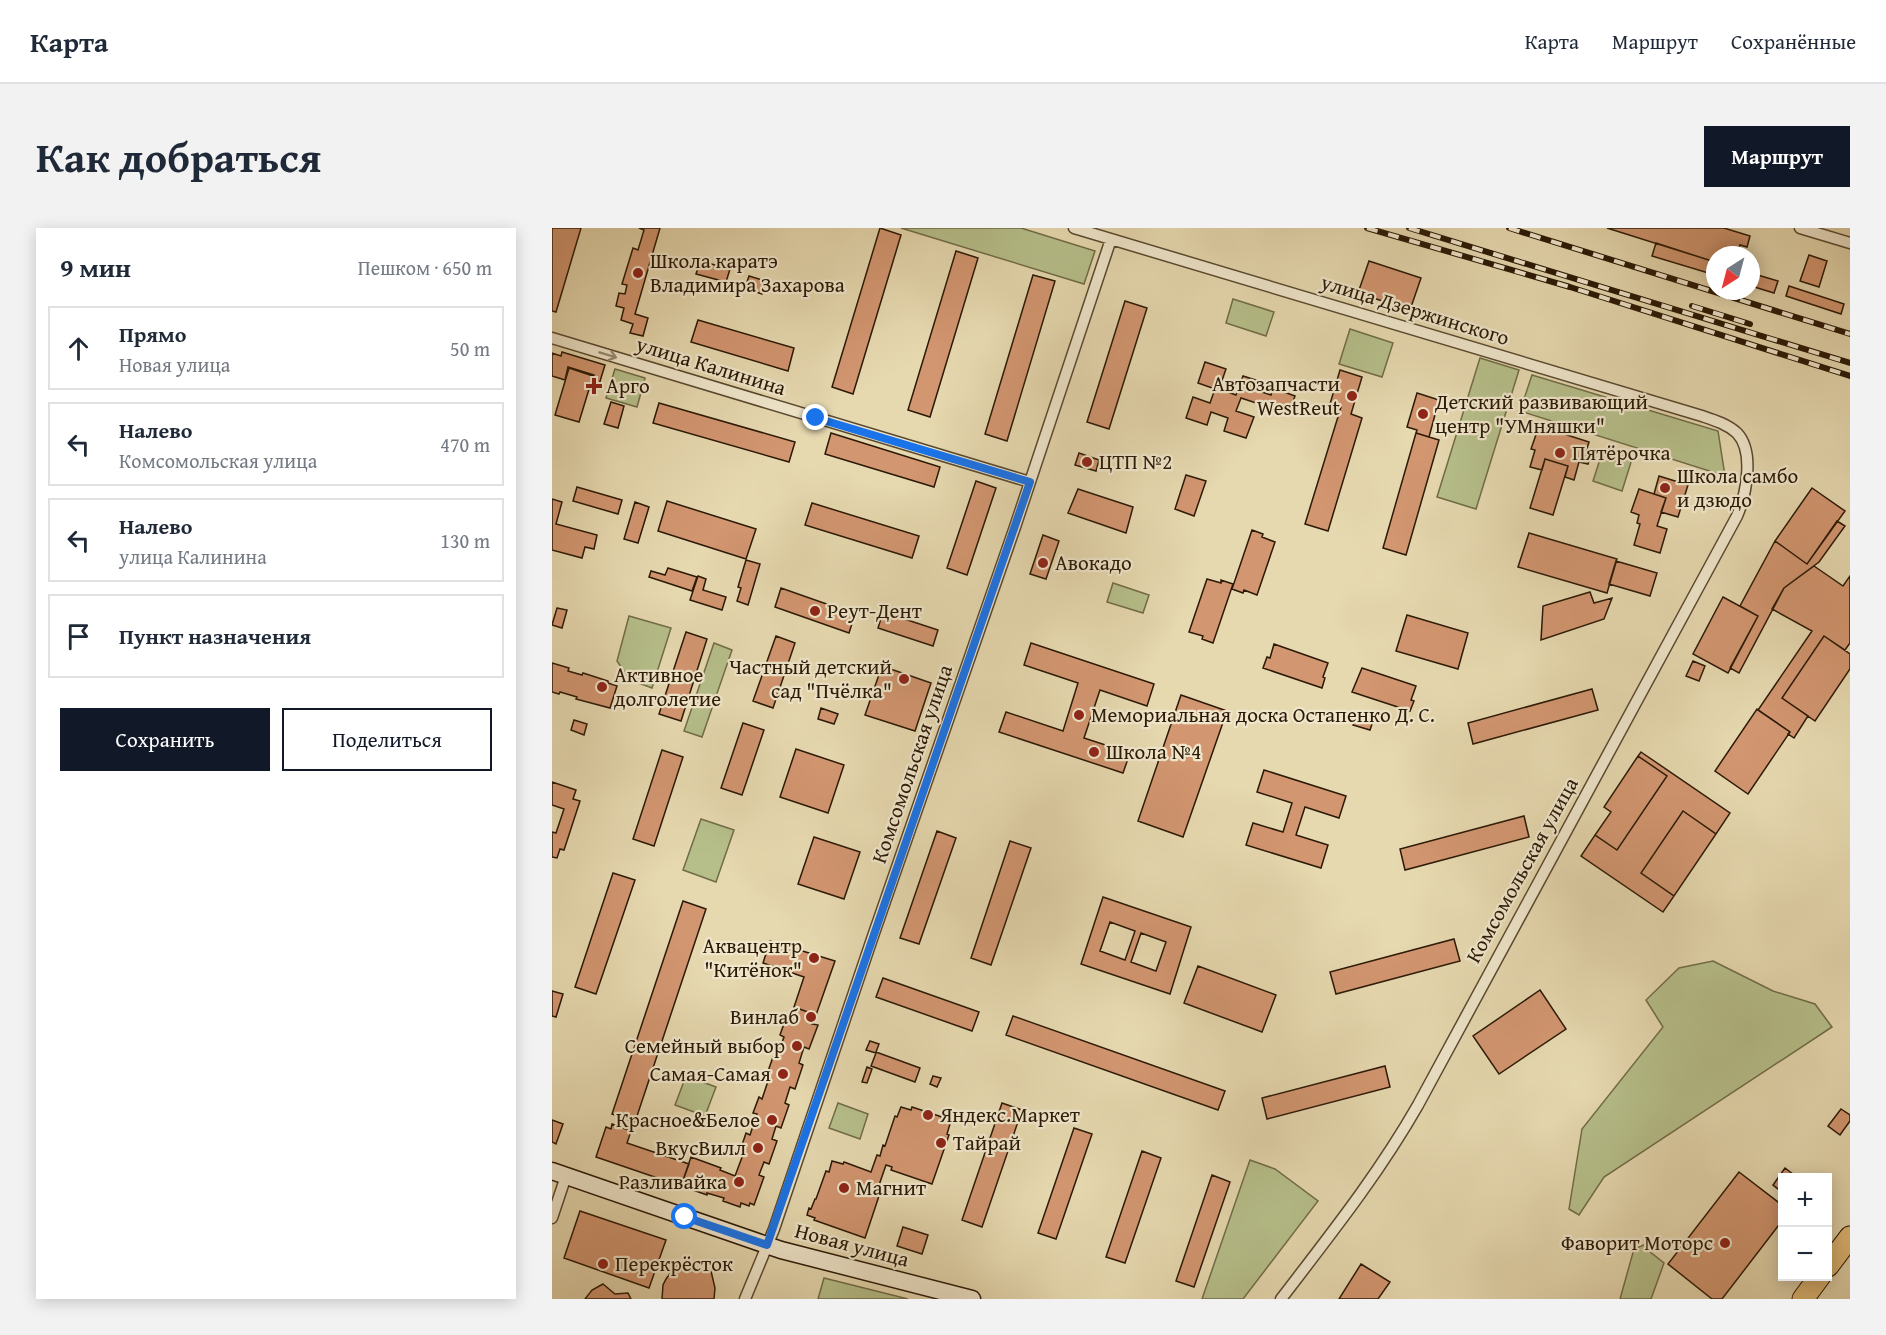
<!DOCTYPE html>
<html lang="ru">
<meta charset="utf-8">
<style>
body{margin:0;font-family:"Gentium Book Plus",serif;background:#f2f2f3;color:#1f2937}
.controls{position:absolute;right:18px;bottom:18px;display:grid;overflow:hidden;border-radius:0px;box-shadow:0 3px 15px #0003}
.controls button{width:54px;height:54px;display:grid;place-items:center;padding:0;border:0;border-bottom:2px solid #e0e1e3;background:#fff;color:#1f2937;font:30px sans-serif}
.compass{position:absolute;left:1154px;top:18px;width:54px;height:54px;border-radius:50%;background:#fff;box-shadow:0 3px 15px #0003;rotate:216deg}
.stop{position:absolute;width:18px;height:18px;margin:-14px;border:4px solid #1a73e8;border-radius:50%;background:#fff}
.stop.end{background:#1a73e8;border-color:#fff;box-shadow:0 2px 6px #0008}
.list{margin:0;padding:0;list-style:none}
h2{display:flex;justify-content:space-between;align-items:center;height:78px;margin:0;padding:0 24px;font-size:26px}
h2 small{font-size:20px;font-weight:400;color:#747a83}
.list li{display:grid;grid-template-columns:39px 1fr auto;gap:18px;align-items:center;box-sizing:border-box;height:84px;margin:0 12px 12px;padding:0 12px;border:2px solid #e0e1e3;border-radius:0px}
.list b{display:block;font-size:22px;white-space:nowrap}
.list p{margin:0;font-size:20px;white-space:nowrap;color:#747a83}
.list em{font-size:20px;font-style:normal;color:#747a83}
.actions{display:flex;gap:12px;padding:18px 24px}
.actions a{flex:1;padding:14px 0;border:2px solid #111827;border-radius:0px;text-align:center;font-size:21px;color:#111827}
.actions .main{background:#111827;color:#fff}
.icon{flex:none;width:33px;height:33px;fill:none;stroke:currentColor;stroke-width:2;stroke-linecap:round;stroke-linejoin:round}
.map{position:relative;flex:none;width:1298px;height:1071px;overflow:hidden;border-radius:0px}
header{display:flex;align-items:center;gap:36px;box-sizing:border-box;height:84px;padding:0 30px;background:#fff;border-bottom:2px solid #e0e1e3}
header strong{font-size:28px}
nav{display:flex;gap:33px;margin-inline-start:auto;font-size:21px}
.intro{display:flex;align-items:center;justify-content:space-between;box-sizing:border-box;height:144px;padding:0 36px}
h1{margin:0;font-size:42px}
.button{padding:15px 27px;border-radius:0px;background:#111827;color:#fff;font-size:21px;font-weight:700}
main{display:flex;gap:36px;padding:0 36px}
aside{flex:1;background:#fff;border-radius:0px;box-shadow:0 3px 15px #0003}
.map>svg:first-child{display:block}
.green{fill:#b6bf8a;stroke:#706c48;stroke-width:1.5}
.building{fill:#d29670;stroke:#2b1906;stroke-width:1.5;fill-rule:evenodd}
.lines{fill:none;stroke-linecap:round;stroke-linejoin:round}
.street-casing{stroke:#5a4930;stroke-width:13}
.secondary-casing{stroke:#2b1906;stroke-width:19}
.highway-casing{stroke:#2b1906;stroke-width:23}
.street{stroke:#efe6cb;stroke-width:10}
.secondary{stroke:#efe6cb;stroke-width:16}
.highway{stroke:#e3bc78;stroke-width:21}
.rail-casing{stroke:#2b1906;stroke-width:6}
.rail{stroke:#efe6cb;stroke-width:4;stroke-dasharray:11;stroke-linecap:butt}
.oneway{stroke:#978a72}
.route{stroke:#1a73e8;stroke-width:8}
.poi-dot{fill:#8f2418;stroke:#efe6cb;stroke-width:2}
.labels{text-anchor:middle;stroke-width:4.5;stroke-linejoin:round;paint-order:stroke}
.poi-label{font-size:21px;fill:#2b1906;stroke:#efe6cb;text-anchor:start}
.street-label{font-size:21px;fill:#2b1906;stroke:#efe6cb}
</style>
<header>
<strong>Карта</strong>
<nav><a>Карта</a><a>Маршрут</a><a>Сохранённые</a></nav>
</header>
<div class="intro"><h1>Как добраться</h1><a class="button">Маршрут</a></div>
<main>
<aside>
<h2>9 мин<small>Пешком · 650 m</small></h2>
<ul class="list">
<li><svg class="icon" aria-label="ahead" viewBox="0 0 24 24"><path d="M12 20V5M6 11l6-6 6 6"/></svg><div><b>Прямо</b><p>Новая улица</p></div><em>50 m</em></li>
<li><svg class="icon" aria-label="left" viewBox="0 0 24 24"><path d="M17 20v-9H6M10 6l-5 5 5 5"/></svg><div><b>Налево</b><p>Комсомольская улица</p></div><em>470 m</em></li>
<li><svg class="icon" aria-label="left" viewBox="0 0 24 24"><path d="M17 20v-9H6M10 6l-5 5 5 5"/></svg><div><b>Налево</b><p>улица Калинина</p></div><em>130 m</em></li>
<li><svg class="icon" aria-label="arrive" viewBox="0 0 24 24"><path d="M6 21V4h12l-3 4 3 4H6"/></svg><div><b>Пункт назначения</b></div></li>
</ul>
<div class="actions"><a class="main">Сохранить</a><a>Поделиться</a></div>
</aside>
<div class="map">
<svg width="1298" height="1071" viewBox="0 0 1298 1071">
<rect width="100%" height="100%" fill="#e6d8af"/>
<filter id="stains"><feTurbulence type="fractalNoise" baseFrequency=".00333" numOctaves="4"/><feColorMatrix values="0 0 0 0 .2 0 0 0 0 .09 0 0 0 0 .02 0 0 0 .5 -.17"/></filter>
<radialGradient id="worn" r=".72"><stop offset=".6" stop-color="#630" stop-opacity="0"/><stop offset="1" stop-color="#630" stop-opacity=".3"/></radialGradient>
<path class="green" d="M349 0H469L543 23 532 56Z
M681 71 722 84 714 108 674 95Z
M798 101 841 115 830 149 787 136Z
M928 130 967 142 924 281 885 269Z
M63 141 93 150 85 179 54 170Z
M980 147 1166 203 1173 248 968 183Z
M1051 222 1080 231 1070 263 1041 253Z
M561 355 597 367 591 385 555 374Z
M77 388 119 400 100 460 78 452 65 433Z
M162 415 180 422 150 509 132 503Z
M149 591 182 602 164 654 131 642Z
M1161 733 1221 763 1263 776 1280 799 1052 949 1027 987 1017 981 1030 901 1111 799 1094 772 1127 740Z
M134 848 164 859 153 888 123 877Z
M286 875 316 886 308 911 277 900Z
M698 932 723 941 766 973 691 1071H650Z
M1094 1016 1097 1023 1112 1035 1099 1071H1068L1082 1021Z
M272 1050 356 1071H266Z"/>
<path class="building" d="M0 0H29L4 84 0 83Z
M108 0 83 86 96 90 91 108 78 105 81 96 69 92 72 80 64 78 67 65 73 66 75 57 70 56 81 20 86 22 92 2 87 0Z
M328 0 349 7 301 166 280 159Z
M1055 0H1172L1198 8 1195 19 1188 17 1185 27H1163V34Z
M1104 15 1163 34V47L1100 28Z
M404 23 426 30 378 189 356 182Z
M1257 27 1275 33 1267 59 1248 53Z
M148 33 178 41 174 54 144 46Z
M817 33 869 50 858 82 806 65Z
M1199 45 1226 53 1222 65 1199 58Z
M481 47 503 53 455 213 433 206Z
M197 48 214 53 210 66 193 60Z
M1237 58 1292 76 1289 86 1234 68Z
M573 73 595 80 557 201 535 194Z
M146 92 242 120 236 143 139 114Z
M10 124 53 137 45 163 38 161 42 147 16 139 13 152 0 148V125L9 128Z
M653 134 674 141 667 161 684 167 691 148 713 155 710 164 719 167 721 160 743 168 737 186 689 170 684 183 702 189 694 210 672 203 676 190 659 184 655 197 634 190 641 169 658 175 663 161 646 155Z
M17 140 41 148 27 194 3 187Z
M788 142 810 149 799 186 810 190 776 303 753 296 789 179 778 176Z
M865 165 887 172 877 209 864 205 865 202 855 199Z
M59 174 72 178 66 200 52 196Z
M107 175 243 214 237 234 101 195Z
M987 198 1037 214 1033 227 1038 229 1036 236 1027 234 1022 252 1013 249 1016 238 993 231 990 242 978 239 983 222 979 221Z
M279 205 388 239 382 259 273 226Z
M864 205 887 212 854 327 831 320Z
M527 225 547 232 544 243 523 237Z
M993 231 1016 238 1001 287 978 280Z
M634 247 654 253 642 288 623 281Z
M1107 248 1136 257 1126 289 1109 284 1114 270 1102 266Z
M424 253 444 260 415 347 395 340Z
M25 259 70 272 66 286 21 273Z
M1260 260 1293 283 1255 336 1223 313Z
M526 261 581 279 574 305 516 285Z
M1087 261 1114 270 1105 298 1115 301 1108 325 1082 317 1088 296 1085 295 1087 287 1079 284Z
M0 271 10 274 4 296 45 307 42 321 33 319 30 330 0 322Z
M115 273 204 301 194 331 106 303Z
M83 274 97 279 86 315 72 311Z
M260 275 367 308 360 330 253 297Z
M1285 293 1293 298 1267 334 1232 360 1187 445 1178 440 1206 388 1188 378 1223 313 1255 336Z
M700 302 711 306 710 309 723 314 705 367 692 362 691 365 680 361Z
M977 305 1065 331 1055 365 966 339Z
M491 307 507 313 494 351 478 346Z
M194 332 208 336 196 377 185 373 189 360 186 359Z
M1064 333 1105 345 1098 368 1057 356Z
M1262 338 1291 358 1298 348V415L1293 422 1272 408 1230 470 1256 488 1242 510 1236 506 1238 504 1206 482 1260 403 1220 381 1232 360Z
M116 340 145 349 140 363 97 349 99 343 113 347Z
M146 348 154 351 151 362 174 369 170 382 138 372Z
M655 351 669 355V352L681 356 661 415 650 411 651 408 637 404Z
M229 360 303 386 297 405 223 379Z
M1038 364 1042 375 1060 370 1052 391 989 412 991 378Z
M1171 369 1206 388 1176 445 1141 426Z
M5 380 15 382 10 400 0 397Z
M331 384 386 402 381 418 326 400Z
M855 387 916 405 906 441 844 423Z
M134 404 155 411 129 493 107 486Z
M224 408 243 415 221 480 201 473Z
M1272 408 1298 426V441L1263 493 1230 470Z
M479 415 602 456 595 478 548 462 532 510 578 525 571 545 447 504 454 484 511 503 526 455 472 437Z
M722 416 776 435 771 449 773 450 770 460 711 440 715 429 718 430Z
M1141 433 1153 438 1147 453 1134 448Z
M0 435 17 440 16 443 30 447 31 445 56 453V455L65 458 58 480 24 471 25 469 8 464 7 466 0 464Z
M330 438 379 455 363 503 313 487Z
M810 440 864 458 859 472 862 473 858 483 800 464Z
M1040 461 1046 482 921 516 916 495Z
M629 467 675 483 631 609 586 593Z
M269 480 286 486 282 496 266 491Z
M1205 481 1238 504 1196 566 1163 543Z
M804 487 821 493 818 502 801 497Z
M22 492 35 496 32 507 19 502Z
M191 495 212 502 190 567 169 560Z
M244 521 292 537 276 585 228 569Z
M110 522 131 529 102 618 81 611Z
M1089 524 1178 585 1164 606 1131 583 1089 645 1122 668 1111 684 1029 628 1043 607 1065 622 1115 548 1086 528Z
M1086 528 1115 548 1065 622 1043 607 1059 584 1052 579Z
M712 542 794 568 787 590 753 579 744 607 776 617 769 640 694 617 701 595 731 604 740 575 705 564Z
M0 554 24 562 21 571 28 573 12 622 8 621 5 630 0 629V604L4 605 12 581 0 577Z
M1131 583 1164 606 1122 668 1089 645Z
M972 588 977 609 853 642 848 621Z
M385 603 404 610 367 716 348 710Z
M262 609 308 624 292 671 246 656Z
M458 613 479 620 439 737 419 730Z
M61 645 83 652 44 766 23 759Z
M551 669 639 699 618 766 529 736ZM558 694 583 703 573 732 548 723ZM589 705 614 714 604 743 579 734Z
M131 673 154 681 83 894 60 886Z
M902 711 908 733 784 766 778 744Z
M218 713 283 733 264 787 242 779 252 749 211 735Z
M646 738 724 767 710 804 632 775Z
M331 750 427 784 420 803 324 769Z
M988 762 1014 801 947 846 921 808Z
M0 763 11 766 4 789 0 788Z
M242 779 264 787 260 796 266 797 257 821 252 819 247 835 251 837 243 861 238 859 233 875 237 877 229 900 224 898 220 911 225 913 217 936 212 934 207 947 212 949 202 977 198 975 197 978 189 975 188 979 171 973 172 970 155 965V967L129 958 139 929 169 940 168 942 183 948 192 924 188 923 194 905 198 907 205 886 201 885 207 869 210 871 218 847 215 846 221 829 224 830 232 809 228 807 234 790 238 791Z
M461 788 673 863 666 882 454 807Z
M318 813 327 816 324 824 368 840 363 854 319 838 324 825 314 822Z
M833 838 838 859 715 891 710 870Z
M315 839 320 841 315 855 310 854Z
M381 848 389 850 385 859 378 856Z
M450 875 470 882 430 999 410 992Z
M349 879 359 882 360 879 390 889 389 892 398 896 395 906 397 907 380 956 339 942 340 939 334 937 326 960 329 962 313 1010 262 992 263 990 255 987 257 980 259 981 263 971H264L274 943 277 944 280 933 291 936 292 934 319 944 325 927 328 928 331 917 333 918 343 888 345 889Z
M1289 881 1298 887V893L1288 907 1276 898Z
M0 892 11 896 4 916 0 914Z
M60 896 79 903 75 915 137 936 129 958 44 929 54 899 59 901Z
M522 900 540 906 504 1011 486 1005Z
M590 923 609 930 573 1035 554 1029Z
M1233 940 1246 950H1230V964L1221 957Z
M1187 944 1230 977V993L1170 1071H1160L1116 1036Z
M660 947 678 954 642 1059 624 1053Z
M28 983 114 1012 97 1060 12 1030Z
M351 999 376 1007 370 1026 345 1018Z
M133 1033 146 1043 156 1042 159 1043 163 1060 162 1071H110L111 1057 114 1051 123 1039Z
M809 1036 838 1054 826 1071H787Z
M51 1056 63 1066 76 1065 79 1071H33L40 1062Z"/>
<g class="lines">
<defs>
<path id="street" d="M522 0 1150 188C1162 192 1175 196 1185 205 1203 224 1194 267 1185 288L866 877C826 947 778 1007 729 1071
M1248 0 1298 15
M0 110 478 254
M0 990 14 948
M193 1071 222 1001 320 711 463 299 559 11"/>
<path id="secondary" d="M0 943 229 1022 420 1071"/>
<path id="highway" d="M1276 1038 1298 1009
M1251 1071 1268 1048"/>
</defs>
<use href="#street" class="street-casing"/>
<use href="#secondary" class="secondary-casing"/>
<use href="#highway" class="highway-casing"/>
<use href="#street" class="street"/>
<use href="#secondary" class="secondary"/>
<use href="#highway" class="highway"/>
<defs>
<path id="rail" d="M815 0 1018 59 1298 148
M857 0 1298 135
M957 0 1298 106
M1140 78 1198 96"/>
</defs>
<use href="#rail" class="rail-casing"/>
<use href="#rail" class="rail"/>
</g>
<defs><path id="oneway-shaft" d="M-6 0H5M1.5-3L5.5 0L1.5 3" fill="none" stroke-width="1.6" stroke-linecap="round" stroke-linejoin="round" transform="scale(1.5)"/></defs>
<use class="oneway" href="#oneway-shaft" transform="translate(56 127) rotate(17)"/>
<g class="lines">
<path class="route" d="M133 989 215 1017 478 254 264 190"/>
</g>
<g class="poi-dot">
<circle cx="86" cy="45" r="6"/>
<path d="M39 149h6v6h6v6h-6v6h-6v-6h-6v-6h6z"/>
<circle cx="800" cy="168" r="6"/>
<circle cx="871" cy="186" r="6"/>
<circle cx="1008" cy="225" r="6"/>
<circle cx="535" cy="234" r="6"/>
<circle cx="1113" cy="260" r="6"/>
<circle cx="491" cy="335" r="6"/>
<circle cx="263" cy="383" r="6"/>
<circle cx="352" cy="451" r="6"/>
<circle cx="50" cy="459" r="6"/>
<circle cx="527" cy="487" r="6"/>
<circle cx="542" cy="524" r="6"/>
<circle cx="262" cy="730" r="6"/>
<circle cx="259" cy="789" r="6"/>
<circle cx="245" cy="818" r="6"/>
<circle cx="231" cy="846" r="6"/>
<circle cx="376" cy="887" r="6"/>
<circle cx="220" cy="892" r="6"/>
<circle cx="389" cy="915" r="6"/>
<circle cx="206" cy="920" r="6"/>
<circle cx="187" cy="954" r="6"/>
<circle cx="292" cy="960" r="6"/>
<circle cx="1173" cy="1015" r="6"/>
<circle cx="51" cy="1036" r="6"/>
</g>
<g class="labels">
<g class="poi-label">
<text x="98" y="40">Школа каратэ<tspan x="98" dy="24">Владимира Захарова</tspan></text>
<text x="788" y="163" text-anchor="end">Автозапчасти<tspan x="788" dy="24">WestReut</tspan></text>
<text x="54" y="165">Арго</text>
<text x="883" y="181">Детский развивающий<tspan x="883" dy="24">центр "УМняшки"</tspan></text>
<text x="1020" y="232">Пятёрочка</text>
<text x="547" y="241">ЦТП №2</text>
<text x="1125" y="255">Школа самбо<tspan x="1125" dy="24">и дзюдо</tspan></text>
<text x="503" y="342">Авокадо</text>
<text x="275" y="390">Реут-Дент</text>
<text x="340" y="446" text-anchor="end">Частный детский<tspan x="340" dy="24">сад "Пчёлка"</tspan></text>
<text x="62" y="454">Активное<tspan x="62" dy="24">долголетие</tspan></text>
<text x="539" y="494">Мемориальная доска Остапенко Д. С.</text>
<text x="554" y="531">Школа №4</text>
<text x="250" y="725" text-anchor="end">Аквацентр<tspan x="250" dy="24">"Китёнок"</tspan></text>
<text x="247" y="796" text-anchor="end">Винлаб</text>
<text x="233" y="825" text-anchor="end">Семейный выбор</text>
<text x="219" y="853" text-anchor="end">Самая-Самая</text>
<text x="388" y="894">Яндекс.Маркет</text>
<text x="208" y="899" text-anchor="end">Красное&amp;Белое</text>
<text x="401" y="922">Тайрай</text>
<text x="194" y="927" text-anchor="end">ВкусВилл</text>
<text x="175" y="961" text-anchor="end">Разливайка</text>
<text x="304" y="967">Магнит</text>
<text x="1161" y="1022" text-anchor="end">Фаворит Моторс</text>
<text x="63" y="1043">Перекрёсток</text>
</g>
<g class="street-label">
<text transform="translate(863 82) rotate(17)" y="7">улица Дзержинского</text>
<text transform="translate(159 138) rotate(17)" y="7">улица Калинина</text>
<text transform="translate(360 536) rotate(-71)" y="7">Комсомольская улица</text>
<text transform="translate(970 642) rotate(-61)" y="7">Комсомольская улица</text>
<text transform="translate(300 1017) rotate(15)" y="7">Новая улица</text>
</g>
</g>
<rect width="100%" height="100%" filter="url(#stains)"/>
<rect width="100%" height="100%" fill="url(#worn)"/>
</svg>
<div class="controls">
<button>+</button>
<button>−</button>
</div>
<svg class="compass" viewBox="-18 -18 36 36"><path d="M0-13l5 13h-10z" fill="#e53935"/><path d="M0 13l5-13h-10z" fill="#747a83"/></svg>
<div class="stop" style="left:133px;top:989px"></div>
<div class="stop end" style="left:264px;top:190px"></div>
</div>
</main>
